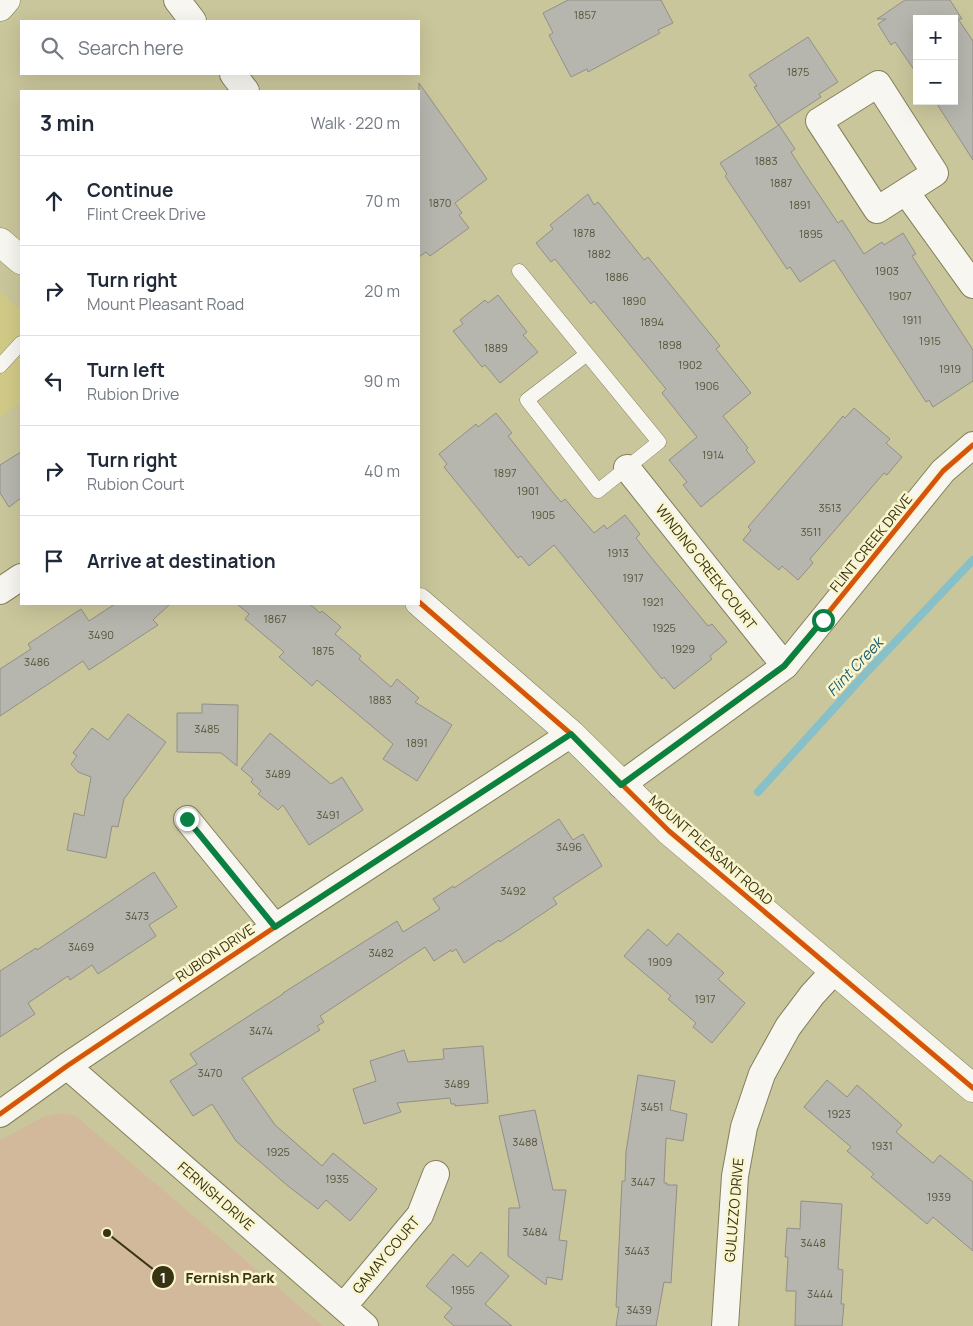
<!DOCTYPE html>
<meta charset="utf-8">
<style>
body{margin:0;font-family:Manrope,sans-serif;background:#f2f2f3;color:#1f2937}
.controls{position:absolute;right:15px;top:15px;display:grid;overflow:hidden;border-radius:0px;box-shadow:0 5px 20px #0002}
.controls button{width:45px;height:45px;display:grid;place-items:center;padding:0;border:0;border-bottom:1px solid #e0e1e3;background:#fff;color:#1f2937;font:25px sans-serif}
.stop{position:absolute;width:15px;height:15px;margin:-11px;border:4px solid #0b8043;border-radius:50%;background:#fff}
.stop.end{background:#0b8043;border-color:#fff;box-shadow:0 1px 5px #0008}
.list{margin:0;padding:0;list-style:none}
h2{display:flex;justify-content:space-between;align-items:center;height:65px;margin:0;padding:0 20px;font-size:21px}
h2 small{font-size:16px;font-weight:400;color:#747a83}
.list li{display:grid;grid-template-columns:32px 1fr auto;gap:15px;align-items:center;box-sizing:border-box;height:90px;padding:0 20px;border-top:1px solid #e0e1e3}
.list b{display:block;font-size:19px;white-space:nowrap}
.list p{margin:0;font-size:16px;white-space:nowrap;color:#747a83}
.list em{font-size:16px;font-style:normal;color:#747a83}
.icon{flex:none;width:28px;height:28px;fill:none;stroke:currentColor;stroke-width:2;stroke-linecap:round;stroke-linejoin:round}
.map{position:relative;flex:none;width:973px;height:1326px;overflow:hidden}
.search{position:absolute;background:#fff;box-shadow:0 5px 20px #0002;left:20px;top:20px;width:400px;height:55px;display:flex;align-items:center;gap:12px;box-sizing:border-box;padding:0 18px;border-radius:0px;color:#747a83;font-size:19px}
.panel{position:absolute;background:#fff;box-shadow:0 5px 20px #0002;left:20px;top:90px;width:400px;height:515px;border-radius:0px}
.map>svg:first-child{display:block}
.built{fill:#d1ca87}
.green{fill:#d3b99c}
.lines{fill:none;stroke-linecap:round;stroke-linejoin:round}
.stream{stroke:#87c0c8;stroke-width:8}
.building{fill:#b7b6ae;stroke:#918f88}
.service-casing{stroke:#84805b;stroke-width:15}
.minor-casing{stroke:#84805b;stroke-width:28}
.tertiary-casing{stroke:#84805b;stroke-width:29}
.service{stroke:#f7f6f0;stroke-width:14}
.minor{stroke:#f7f6f0;stroke-width:26}
.tertiary{stroke:#f7f6f0;stroke-width:28}
.cycleway-casing{stroke:#f9f5cf;stroke-width:8}
.cycleway{stroke:#d6550d;stroke-width:5}
.route{stroke:#0b8043;stroke-width:6}
.labels{text-anchor:middle;stroke-width:5;stroke-linejoin:round;paint-order:stroke}
.number-label{font-size:11px;fill:#57543a}
.street-label{font-size:14px;fill:#373313;stroke:#f9f5cf}
.water-label{font-size:15px;font-style:italic;fill:#1d6075;stroke:#f9f5cf}
.leader{fill:none;stroke:#373313;stroke-width:2}
.callout-dot{fill:#373313;stroke:#f9f5cf;stroke-width:2}
.mark-label{font-size:15px;text-anchor:middle;font-weight:bold;fill:#fff}
.callout-label{font-size:15px;text-anchor:middle;font-weight:bold;fill:#373313;stroke:#f9f5cf;stroke-width:5;stroke-linejoin:round;paint-order:stroke}
</style>
<div class="map">
<svg width="973" height="1326" viewBox="0 0 973 1326">
<rect width="100%" height="100%" fill="#cac69b"/>
<path class="built" d="M0 292 21 310V403L0 416Z"/>
<path class="green" d="M60 1113 76 1116 323 1326H0V1140L43 1117Z"/>
<g class="lines">
<path class="stream" d="M758 792 866 673 973 560"/>
</g>
<path class="building" d="M568 0H661L673 23 658 30 660 33 588 72 587 69 571 77 549 35 553 33 543 13Z
M905 0H950L962 19H958L973 41V160L935 101H954V19H917V74L895 42 891 45 878 24 886 19H877Z
M808 37 838 82 819 94 821 97 778 125 754 87 757 86 749 75Z
M419 83 487 179 455 203 462 213 459 215 469 228 430 256 426 252 419 257Z
M779 125 795 149 791 152 803 171 838 223 842 220 864 254 882 242 884 245 903 233 916 254 912 256 973 350V381L933 407 929 400 926 402 834 260 800 282 790 267 787 269 725 176 727 174 720 163Z
M588 194 594 205 598 202 644 260 648 257 720 346 716 349 751 393 723 416 748 448 746 450 755 462 701 507 683 485 687 482 669 460 697 437 662 393 666 389 594 301 591 304 555 259 551 262 536 243 553 229 550 225Z
M498 295 527 332 523 335 538 352 500 383 485 365 482 367 453 331 463 324 460 320 485 300 488 303Z
M854 408 890 439 886 443 902 457 887 475 884 473 810 559 813 563 798 580 782 566 779 570 743 540 751 530 748 527 843 416 845 418Z
M496 413 512 433 508 436 546 484 561 502 565 499 594 533 604 525 607 529 625 515 640 534 636 538 650 556 708 626 712 624 727 642 710 656 712 659 674 689 664 677 662 679 554 545 529 566 521 556 518 558 444 467 447 464 439 454 476 424 478 427Z
M21 452V498L9 507 0 493V465Z
M115 604H170L153 620 158 625 89 670 83 661 0 716V669L31 649 28 644 81 609 89 621Z
M237 604H310L320 613 322 611 341 627 335 634 361 656 359 659 391 687 397 679 419 698 415 702 452 725 417 781 383 759 393 744 317 680 312 686 279 657 284 652 245 619 249 614Z
M202 704 238 705 237 766 221 753 177 752V713H202Z
M128 714 166 742 124 799 118 827 112 826 106 858 67 850 74 813 84 816 91 777 78 772 71 764 77 756 73 753 92 728 108 740Z
M270 733 331 784 342 777 363 810 309 845 283 805 278 810 258 794 261 791 251 782 253 779 241 769Z
M559 819 573 840 583 834 602 866 553 898 557 904 500 942 499 940 464 963 456 949 452 952 451 950 434 961 425 947 320 1016 324 1022 317 1026 320 1030 242 1078 275 1125 322 1166 333 1153 377 1189 350 1221 326 1200 318 1209 288 1186 236 1141 212 1104 193 1116 170 1081 197 1064 190 1054 283 994V993L397 921 403 932 440 909 433 899 453 886 454 888Z
M154 872 177 907 149 925 156 936 98 974 92 965 70 980 68 976 28 1003 35 1014 0 1037V971L36 948 37 950Z
M648 929 667 946 678 933 724 973 718 979 745 1003 712 1043 693 1027 696 1023 668 999 671 996 624 956Z
M483 1046 488 1103 455 1106V1104H451L450 1098 397 1103 401 1112 364 1124 353 1089 376 1081 370 1061 404 1050 408 1062 444 1059 443 1049Z
M638 1075 675 1081 670 1110 687 1114 683 1141 666 1138 664 1183H667V1185H677L671 1283 664 1282 656 1326H616L619 1307H616L622 1181H625L626 1152Z
M827 1080 847 1097 857 1085 902 1125 896 1132 933 1163 940 1155 973 1182V1251L933 1217 927 1224 871 1177 874 1174 847 1151 851 1147 804 1107Z
M535 1110 553 1190H566L559 1240 567 1241 562 1280 547 1277 546 1285 508 1256 509 1208H520L499 1116Z
M801 1201 842 1204 838 1269 843 1270 841 1304H844L842 1326H795L796 1291H786L788 1257H785L787 1228 800 1229Z
M481 1252 509 1276 485 1304 512 1326H454L444 1317 452 1308 426 1286 453 1254 468 1267Z"/>
<g class="lines">
<defs>
<path id="service" d="M519 271 659 442 598 491 527 400 587 354
M0 366 21 343"/>
<path id="minor" d="M177 0 193 21
M233 74 246 91
M878 84 935 173 877 210 819 121Z
M906 192 973 285
M627 468 785 666
M0 591 21 577
M621 785 785 666 943 471 973 445
M187 819 275 927
M67 1066 365 1326
M0 1114 67 1066 275 927 571 734
M343 1307 420 1215 436 1174
M725 1326 735 1176 744 1127 762 1074 788 1027 812 995 834 971"/>
<path id="tertiary" d="M0 7 6 0
M0 242 21 260
M419 602 571 734 669 831 973 1088"/>
</defs>
<use href="#service" class="service-casing"/>
<use href="#minor" class="minor-casing"/>
<use href="#tertiary" class="tertiary-casing"/>
<use href="#service" class="service"/>
<use href="#minor" class="minor"/>
<use href="#tertiary" class="tertiary"/>
<defs>
<path id="cycleway" d="M419 602 571 734 669 831 973 1088
M621 785 785 666 943 471 973 445
M0 1114 67 1066 275 927 571 734"/>
</defs>
<use href="#cycleway" class="cycleway-casing"/>
<use href="#cycleway" class="cycleway"/>
</g>
<g class="lines">
<path class="route" d="M187 819 275 927 571 734 621 785 784 666 823 620"/>
</g>
<g class="labels">
<g class="number-label">
<text x="585" y="19">1857</text>
<text x="798" y="76">1875</text>
<text x="766" y="165">1883</text>
<text x="781" y="187">1887</text>
<text x="440" y="207">1870</text>
<text x="800" y="209">1891</text>
<text x="584" y="237">1878</text>
<text x="811" y="238">1895</text>
<text x="599" y="258">1882</text>
<text x="887" y="275">1903</text>
<text x="617" y="281">1886</text>
<text x="900" y="300">1907</text>
<text x="634" y="305">1890</text>
<text x="912" y="324">1911</text>
<text x="652" y="326">1894</text>
<text x="930" y="345">1915</text>
<text x="670" y="349">1898</text>
<text x="496" y="352">1889</text>
<text x="690" y="369">1902</text>
<text x="950" y="373">1919</text>
<text x="707" y="390">1906</text>
<text x="713" y="459">1914</text>
<text x="505" y="477">1897</text>
<text x="528" y="495">1901</text>
<text x="830" y="512">3513</text>
<text x="543" y="519">1905</text>
<text x="811" y="536">3511</text>
<text x="618" y="557">1913</text>
<text x="633" y="582">1917</text>
<text x="653" y="606">1921</text>
<text x="275" y="623">1867</text>
<text x="664" y="632">1925</text>
<text x="101" y="639">3490</text>
<text x="683" y="653">1929</text>
<text x="323" y="655">1875</text>
<text x="37" y="666">3486</text>
<text x="380" y="704">1883</text>
<text x="207" y="733">3485</text>
<text x="417" y="747">1891</text>
<text x="278" y="778">3489</text>
<text x="328" y="819">3491</text>
<text x="569" y="851">3496</text>
<text x="513" y="895">3492</text>
<text x="137" y="920">3473</text>
<text x="81" y="951">3469</text>
<text x="381" y="957">3482</text>
<text x="660" y="966">1909</text>
<text x="705" y="1003">1917</text>
<text x="261" y="1035">3474</text>
<text x="210" y="1077">3470</text>
<text x="457" y="1088">3489</text>
<text x="652" y="1111">3451</text>
<text x="839" y="1118">1923</text>
<text x="525" y="1146">3488</text>
<text x="882" y="1150">1931</text>
<text x="278" y="1156">1925</text>
<text x="337" y="1183">1935</text>
<text x="643" y="1186">3447</text>
<text x="939" y="1201">1939</text>
<text x="535" y="1236">3484</text>
<text x="813" y="1247">3448</text>
<text x="637" y="1255">3443</text>
<text x="463" y="1294">1955</text>
<text x="820" y="1298">3444</text>
<text x="639" y="1314">3439</text>
</g>
<g class="street-label">
<text transform="translate(871 543) rotate(-51)" y="5">FLINT CREEK DRIVE</text>
<text transform="translate(706 567) rotate(52)" y="5">WINDING CREEK COURT</text>
<text transform="translate(711 850) rotate(41)" y="5">MOUNT PLEASANT ROAD</text>
<text transform="translate(215 953) rotate(-34)" y="5">RUBION DRIVE</text>
<text transform="translate(216 1196) rotate(41)" y="5">FERNISH DRIVE</text>
<text transform="translate(734 1210) rotate(-85)" y="5">GULUZZO DRIVE</text>
<text transform="translate(386 1255) rotate(-50)" y="5">GAMAY COURT</text>
</g>
<g class="water-label">
<text transform="translate(855 667) rotate(-47)" y="5">Flint Creek</text>
</g>
</g>
<path class="leader" d="M107 1233L163 1277"/>
<g class="callout-dot">
<circle cx="107" cy="1233" r="5"/>
<circle cx="163" cy="1277" r="12"/>
</g>
<g class="mark-label">
<text x="163" y="1283">1</text>
</g>
<g class="callout-label">
<text x="230" y="1283">Fernish Park</text>
</g>
</svg>
<div class="controls">
<button>+</button>
<button>−</button>
</div>
<div class="stop" style="left:823px;top:620px"></div>
<div class="stop end" style="left:187px;top:819px"></div>
<div class="search"><svg class="icon" aria-label="search" viewBox="0 0 24 24"><circle cx="10" cy="10" r="6"/><path d="M15 15l6 6"/></svg>Search here</div>
<section class="panel">
<h2>3 min<small>Walk · 220 m</small></h2>
<ul class="list">
<li><svg class="icon" aria-label="ahead" viewBox="0 0 24 24"><path d="M12 20V5M6 11l6-6 6 6"/></svg><div><b>Continue</b><p>Flint Creek Drive</p></div><em>70 m</em></li>
<li><svg class="icon" aria-label="right" viewBox="0 0 24 24"><path d="M7 20v-9h11M14 6l5 5-5 5"/></svg><div><b>Turn right</b><p>Mount Pleasant Road</p></div><em>20 m</em></li>
<li><svg class="icon" aria-label="left" viewBox="0 0 24 24"><path d="M17 20v-9H6M10 6l-5 5 5 5"/></svg><div><b>Turn left</b><p>Rubion Drive</p></div><em>90 m</em></li>
<li><svg class="icon" aria-label="right" viewBox="0 0 24 24"><path d="M7 20v-9h11M14 6l5 5-5 5"/></svg><div><b>Turn right</b><p>Rubion Court</p></div><em>40 m</em></li>
<li><svg class="icon" aria-label="arrive" viewBox="0 0 24 24"><path d="M6 21V4h12l-3 4 3 4H6"/></svg><div><b>Arrive at destination</b></div></li>
</ul>
</section>
</div>
